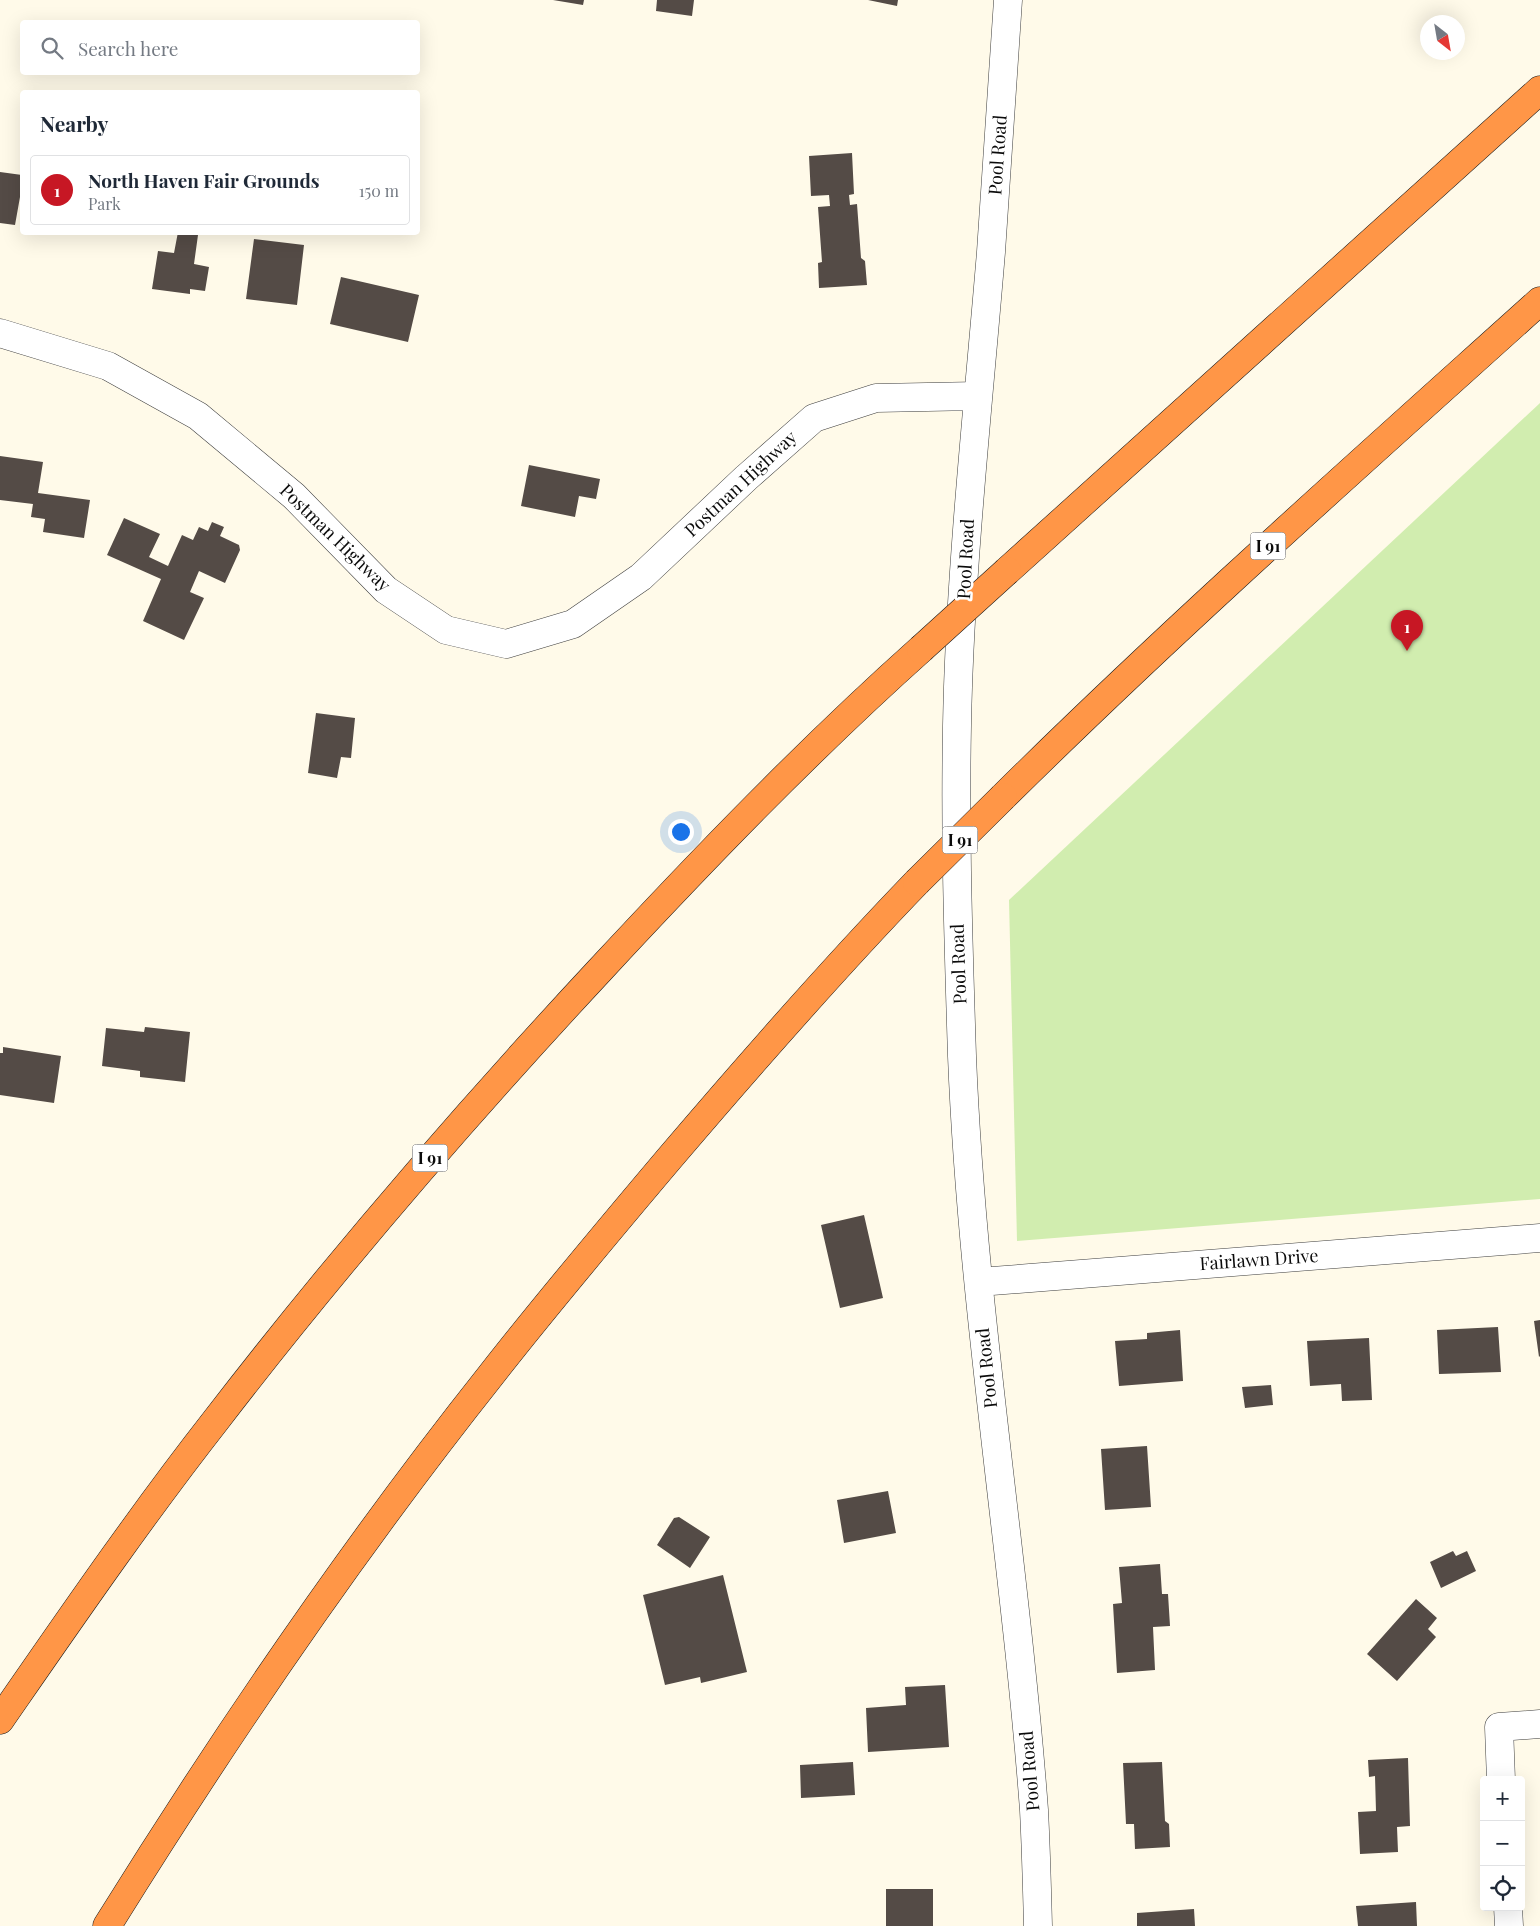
<!DOCTYPE html>
<meta charset="utf-8">
<style>
body{margin:0;font-family:"Playfair Display",serif;background:#f6f6f7;color:#1f2937}
.controls{position:absolute;right:15px;bottom:15px;display:grid;overflow:hidden;border-radius:5px;box-shadow:0 5px 20px #0002}
.controls button{width:45px;height:45px;display:grid;place-items:center;padding:0;border:0;border-bottom:1px solid #e0e1e3;background:#fff;color:#1f2937;font:25px sans-serif}
.compass{position:absolute;left:1420px;top:15px;width:45px;height:45px;border-radius:50%;background:#fff;box-shadow:0 5px 20px #0002;rotate:149deg}
.you{position:absolute;left:680px;top:831px;width:18px;height:18px;margin:-12px;border:4px solid #fff;border-radius:50%;background:#1a73e8;box-shadow:0 0 0 8px #1a73e833}
.badge{display:grid;place-items:center;width:32px;height:32px;border-radius:50%;background:#c71724;color:#fff;font-size:16px;font-weight:700}
.pin{position:absolute;translate:-50% -41px;filter:drop-shadow(0 1px 2px #0008)}
.pin::after{content:'';position:absolute;top:26px;width:18px;height:15px;background:inherit;clip-path:polygon(0 0,100% 0,50% 100%)}
.list{margin:0;padding:0;list-style:none}
h2{display:flex;justify-content:space-between;align-items:center;height:65px;margin:0;padding:0 20px;font-size:21px}
h2 small{font-size:16px;font-weight:400;color:#747a83}
.list li{display:grid;grid-template-columns:32px 1fr auto;gap:15px;align-items:center;box-sizing:border-box;height:70px;margin:0 10px 10px;padding:0 10px;border:1px solid #e0e1e3;border-radius:5px}
.list b{display:block;font-size:19px;white-space:nowrap}
.list p{margin:0;font-size:16px;white-space:nowrap;color:#747a83}
.list em{font-size:16px;font-style:normal;color:#747a83}
.icon{flex:none;width:28px;height:28px;fill:none;stroke:currentColor;stroke-width:2;stroke-linecap:round;stroke-linejoin:round}
.map{position:relative;flex:none;width:1540px;height:1926px;overflow:hidden}
.search{position:absolute;background:#fff;box-shadow:0 5px 20px #0002;left:20px;top:20px;width:400px;height:55px;display:flex;align-items:center;gap:12px;box-sizing:border-box;padding:0 18px;border-radius:5px;color:#747a83;font-size:19px}
.panel{position:absolute;background:#fff;box-shadow:0 5px 20px #0002;left:20px;top:90px;width:400px;height:145px;border-radius:5px}
.map>svg:first-child{display:block}
.green{fill:#d1edaf}
.building{fill:#544b46}
.lines{fill:none;stroke-linecap:round;stroke-linejoin:round}
.minor-casing{stroke:#3e3e3e;stroke-width:29}
.highway-casing{stroke:#1c1c1c;stroke-width:29}
.minor{stroke:#fff;stroke-width:28}
.highway{stroke:#ff9647;stroke-width:28}
.highway-bridge-casing{stroke:#1c1c1c;stroke-width:29;stroke-linecap:butt}
.highway-bridge{stroke:#ff9647;stroke-width:28}
.labels{text-anchor:middle;stroke-width:5;stroke-linejoin:round;paint-order:stroke}
.shield{fill:#fff;stroke:#545454;stroke-width:1}
.shield-label{font-size:16px;font-weight:bold;fill:#0b0b0b}
.street-label{font-size:18px;fill:#0b0b0b;stroke:#fff}
</style>
<div class="map">
<svg width="1540" height="1926" viewBox="0 0 1540 1926">
<rect width="100%" height="100%" fill="#fffae9"/>
<path class="green" d="M1540 403V1199L1017 1241 1009 900Z"/>
<path class="building" d="M553 0H584L583 5Z
M657 0H694L692 16 656 11Z
M868 0H898L897 6Z
M852 153 854 194 849 195 850 205 857 204 861 258 865 261 867 285 819 288 818 263 822 262 818 207 830 206 829 195 811 196 809 156Z
M0 172 22 175V197H20L15 225 0 223Z
M178 232 198 235 194 264 209 267 205 291 190 289V294L152 289 158 251 174 253Z
M254 239 304 245 297 305 246 299Z
M341 277 419 295 408 342 330 324Z
M0 456 43 462 38 493 90 500 84 538 43 532 45 519 31 517 33 504 0 500Z
M529 465 600 479 596 499 579 496 575 517 521 506Z
M124 518 160 534 149 557 168 566 182 535 193 540 199 527 208 531 212 522 224 527 220 536 239 545 240 550 225 583 199 571 190 592 204 598 184 640 143 621 161 579 107 555Z
M316 713 355 718 351 758 341 757 337 778 308 773Z
M145 1027 190 1032 185 1082 140 1077V1071L102 1066 106 1028 144 1032Z
M3 1047 61 1056 54 1103 0 1095V1053H3Z
M864 1215 883 1298 840 1308 821 1225Z
M1540 1320V1356L1539 1357 1534 1321Z
M1498 1327 1501 1372 1439 1374 1437 1330Z
M1180 1330 1183 1381 1119 1386 1115 1341 1147 1339V1333Z
M1369 1338 1372 1400 1342 1401 1341 1384 1310 1386 1307 1341Z
M1271 1385 1273 1405 1245 1408 1242 1387Z
M1147 1446 1151 1507 1105 1510 1101 1449Z
M888 1491 896 1533 844 1543 837 1500Z
M679 1517 710 1537 690 1568 657 1545 674 1518Z
M1453 1551 1456 1556 1467 1551 1476 1571 1441 1588 1430 1562Z
M1160 1564 1162 1594H1168L1170 1626 1153 1627 1155 1670 1117 1673 1113 1604 1122 1603 1119 1567Z
M723 1575 747 1672 701 1683 700 1677 665 1685 643 1595Z
M1416 1599 1437 1618 1428 1629 1436 1637 1397 1681 1367 1654Z
M945 1685 949 1747 868 1752 866 1708 906 1705 905 1687Z
M1408 1758 1410 1826 1397 1827 1398 1852 1360 1854 1358 1812 1376 1811 1375 1776 1369 1777 1368 1760Z
M853 1762 855 1795 801 1798 800 1765Z
M1162 1762 1165 1821 1169 1824 1170 1847 1135 1849 1134 1824H1126L1123 1763Z
M886 1889H933V1926H886Z
M1416 1902 1417 1926H1358L1356 1906Z
M1194 1909 1195 1926H1137V1913Z"/>
<g class="lines">
<defs>
<path id="minor" d="M1008 0C1003 84 997 168 991 252 979 397 963 542 958 687 954 810 958 933 962 1056 972 1308 1015 1558 1034 1810 1036 1848 1037 1887 1038 1926
M0 333 108 366 198 416 294 496 386 590 446 630 506 644 573 624 641 577 746 478 814 418 876 398 977 396
M979 1282 1540 1238
M1501 1780 1499 1727 1540 1724
M1508 1907 1509 1926"/>
<path id="highway" d="M1007 571 1540 90
M1003 797C1176 626 1359 464 1540 301
M0 1720C70 1619 140 1517 216 1420 336 1264 465 1115 599 971 703 859 808 750 921 649
M107 1926C225 1736 352 1550 491 1375 548 1302 608 1231 668 1160 749 1065 831 971 917 882"/>
</defs>
<use href="#minor" class="minor-casing"/>
<use href="#highway" class="highway-casing"/>
<use href="#minor" class="minor"/>
<use href="#highway" class="highway"/>
<defs>
<path id="highway-bridge" d="M921 649 1007 571
M917 882 1003 797"/>
</defs>
<use href="#highway-bridge" class="highway-bridge-casing"/>
<use href="#highway-bridge" class="highway-bridge"/>
</g>
<g class="labels">
<g class="shield">
<rect x="1250.5" y="532.5" width="35" height="27" rx="4"/>
<rect x="942.5" y="826.5" width="35" height="27" rx="4"/>
<rect x="412.5" y="1144.5" width="35" height="27" rx="4"/>
</g>
<g class="shield-label">
<text x="1268" y="552">I 91</text>
<text x="960" y="846">I 91</text>
<text x="430" y="1164">I 91</text>
</g>
<g class="street-label">
<text transform="translate(998 155) rotate(-86)" y="6">Pool Road</text>
<text transform="translate(741 484) rotate(-43)" y="6">Postman Highway</text>
<text transform="translate(335 538) rotate(44)" y="6">Postman Highway</text>
<text transform="translate(966 559) rotate(-87)" y="6">Pool Road</text>
<text transform="translate(959 964) rotate(-92)" y="6">Pool Road</text>
<text transform="translate(1259 1260) rotate(-4)" y="6">Fairlawn Drive</text>
<text transform="translate(987 1368) rotate(-96)" y="6">Pool Road</text>
<text transform="translate(1030 1771) rotate(-95)" y="6">Pool Road</text>
</g>
</g>
</svg>
<div class="controls">
<button>+</button>
<button>−</button>
<button><svg class="icon" aria-label="locate" viewBox="0 0 24 24"><circle cx="12" cy="12" r="6"/><path d="M12 2v4M12 18v4M2 12h4M18 12h4"/></svg></button>
</div>
<svg class="compass" viewBox="-18 -18 36 36"><path d="M0-13l5 13h-10z" fill="#e53935"/><path d="M0 13l5-13h-10z" fill="#747a83"/></svg>
<div class="you"></div>
<div class="pin badge" style="left:1407px;top:651px">1</div>
<div class="search"><svg class="icon" aria-label="search" viewBox="0 0 24 24"><circle cx="10" cy="10" r="6"/><path d="M15 15l6 6"/></svg>Search here</div>
<section class="panel">
<h2>Nearby<small></small></h2>
<ul class="list">
<li><span class="badge">1</span><div><b>North Haven Fair Grounds</b><p>Park</p></div><em>150 m</em></li>
</ul>
</section>
</div>
